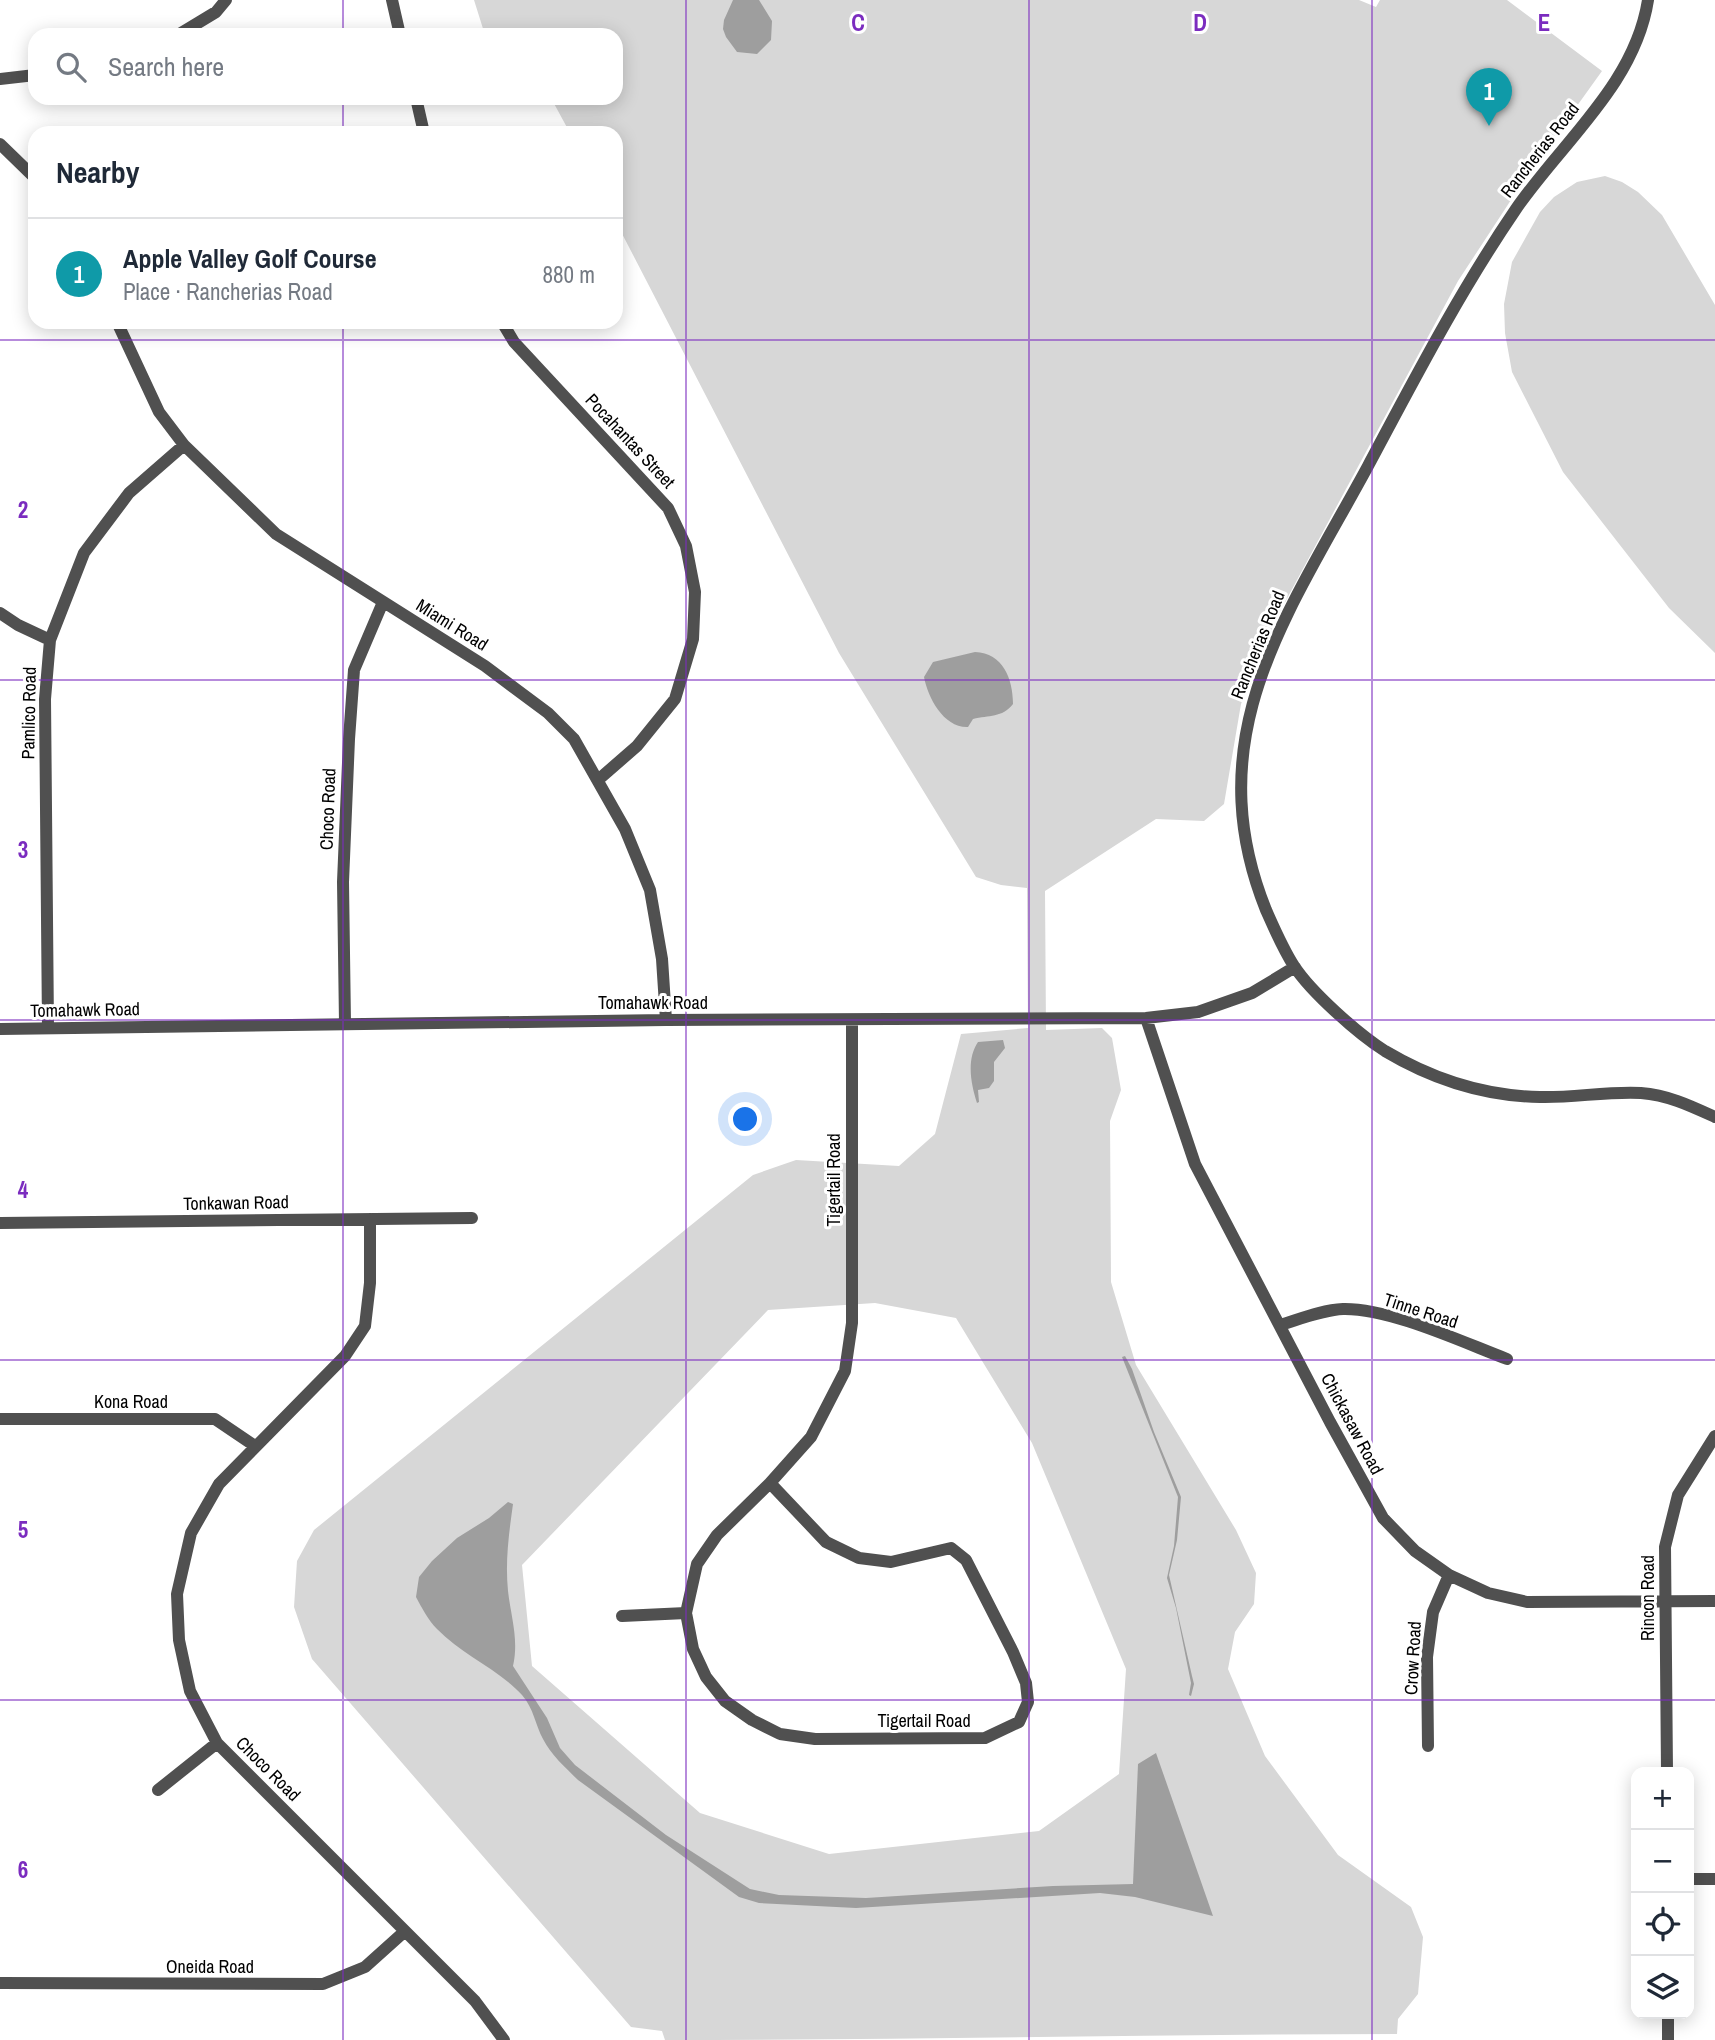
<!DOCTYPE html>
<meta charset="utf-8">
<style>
body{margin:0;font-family:"Archivo Narrow",sans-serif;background:#f6f6f7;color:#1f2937}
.controls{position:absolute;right:21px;bottom:21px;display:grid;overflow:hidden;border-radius:14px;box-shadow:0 4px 18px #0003}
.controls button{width:63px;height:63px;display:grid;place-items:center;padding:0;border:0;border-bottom:2px solid #e0e1e3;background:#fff;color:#1f2937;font:35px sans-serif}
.you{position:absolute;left:746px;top:1120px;width:24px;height:24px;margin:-18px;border:5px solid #fff;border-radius:50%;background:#1a73e8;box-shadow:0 0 0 10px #1a73e833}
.badge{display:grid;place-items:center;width:46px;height:46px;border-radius:50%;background:#000;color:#fff;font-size:23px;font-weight:700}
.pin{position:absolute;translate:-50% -58px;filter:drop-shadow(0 2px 4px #0008)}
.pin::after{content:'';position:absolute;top:37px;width:24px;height:21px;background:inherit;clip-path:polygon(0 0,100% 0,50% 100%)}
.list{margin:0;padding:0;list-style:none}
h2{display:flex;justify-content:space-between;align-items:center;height:91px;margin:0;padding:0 28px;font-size:30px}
h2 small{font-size:23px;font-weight:400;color:#747a83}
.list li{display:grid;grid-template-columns:46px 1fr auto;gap:21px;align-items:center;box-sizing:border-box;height:112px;padding:0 28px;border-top:2px solid #e0e1e3}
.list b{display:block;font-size:26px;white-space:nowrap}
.list p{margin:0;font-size:23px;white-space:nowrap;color:#747a83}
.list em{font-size:23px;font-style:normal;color:#747a83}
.icon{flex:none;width:38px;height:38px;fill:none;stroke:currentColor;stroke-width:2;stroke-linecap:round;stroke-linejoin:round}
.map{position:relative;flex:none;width:1715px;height:2040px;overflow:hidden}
.search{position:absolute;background:#fff;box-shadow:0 4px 18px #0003;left:28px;top:28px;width:595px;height:77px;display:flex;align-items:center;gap:18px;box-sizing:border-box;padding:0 24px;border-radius:21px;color:#747a83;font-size:26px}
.panel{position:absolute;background:#fff;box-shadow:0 4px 18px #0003;left:28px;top:126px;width:595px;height:203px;border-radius:21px}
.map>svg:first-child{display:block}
.green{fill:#d7d7d7;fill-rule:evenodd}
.water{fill:#9e9e9e}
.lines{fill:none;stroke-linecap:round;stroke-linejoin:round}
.minor{stroke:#505050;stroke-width:12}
.grid{fill:none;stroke:#7b2cbf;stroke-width:2;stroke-opacity:0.55}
.labels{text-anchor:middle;stroke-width:6;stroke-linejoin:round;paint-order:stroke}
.street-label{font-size:18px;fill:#000;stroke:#fff}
.grid-label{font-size:23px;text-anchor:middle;font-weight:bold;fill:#7b2cbf;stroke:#fff;stroke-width:6;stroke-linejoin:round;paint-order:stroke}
</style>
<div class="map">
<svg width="1715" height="2040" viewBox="0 0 1715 2040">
<rect width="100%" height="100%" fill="#fff"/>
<path class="green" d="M474 0H1359L1376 7 1380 0H1507L1602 71 1526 177 1458 281 1276 619 1241 704 1224 804 1204 821 1156 819 1045 891 1046 1030 1102 1028 1112 1038 1121 1090 1110 1121 1111 1282 1136 1365 1236 1530 1256 1573 1254 1604 1235 1632 1228 1669 1265 1756 1338 1855 1411 1907 1423 1937 1418 1994 1398 2019 1397 2034C1153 2034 909 2040 665 2040L662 2031 631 2027 312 1659 294 1607 297 1561 314 1530 753 1175 796 1160 899 1166 935 1134 961 1034 1028 1028 1027 888 1001 885 976 877 839 653 616 222V133H570L551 98H616V35H485ZM875 1303 956 1318 1032 1443 1126 1669 1119 1774 1039 1831 829 1854 700 1813 532 1666 522 1565 768 1310Z
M1605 176 1622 182 1638 192 1662 215 1715 305V653L1669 608 1563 472 1512 372 1505 333 1504 304 1512 262 1540 212 1554 197 1577 182Z"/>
<path class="water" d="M733 0H759L772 21 771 40 757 54 737 52 726 37 723 29 724 20Z
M975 652C1003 653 1013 679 1013 704 1002 718 989 715 973 719L968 727C944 728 928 698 924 677L933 662Z
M1003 1040 1005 1048 994 1062V1081L989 1088 978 1090 979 1102 977 1103C971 1084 966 1060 978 1042Z
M1125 1356 1132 1369 1154 1432 1181 1497 1177 1540 1169 1575 1192 1676 1194 1684 1191 1696 1189 1695 1191 1683 1176 1608 1167 1578 1174 1546 1178 1497 1122 1357Z
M508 1502 513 1504C509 1533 505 1561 508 1591 511 1617 519 1640 513 1666L547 1718 560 1748 575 1765 666 1835 750 1889 779 1895 866 1898 1053 1886 1133 1884 1138 1764 1156 1753 1213 1916 1135 1897 1100 1893 856 1908 759 1903 739 1897 578 1780C565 1767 551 1755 543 1739 535 1724 534 1709 522 1695 497 1668 462 1655 437 1629 428 1620 422 1608 416 1597L419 1577 432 1561 457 1538 489 1518Z"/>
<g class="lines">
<path class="minor" d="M392 0 400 35
M1648 0C1635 84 1562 142 1516 209 1460 291 1415 378 1368 466 1288 614 1196 735 1266 910 1274 928 1283 949 1294 966 1311 992 1358 1034 1385 1051 1432 1079 1484 1096 1540 1097 1573 1098 1608 1091 1641 1093 1668 1095 1691 1106 1715 1117
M178 35 216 12 226 0
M0 79 35 75
M416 98 424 133
M0 144 35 178
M117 322 159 412 184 445 276 534 485 666 548 713 574 739 625 829 650 890 662 959 666 1020
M502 322 514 342 668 508 686 546 695 592 693 639 675 699 637 746 598 780
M0 613 18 625 50 640
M1146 1018 1195 1164 1330 1422 1383 1518 1415 1551 1449 1575 1488 1593 1527 1602 1715 1601
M345 1023 343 882 349 739 354 670 383 602
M48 1028 45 699 50 640 84 553 129 493 184 445
M0 1029 666 1020 1146 1018 1198 1012 1252 993 1295 967
M370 1219V1283L365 1326 345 1356 219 1484 191 1533 177 1594 179 1640 190 1691 217 1743 475 2001 504 2040
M0 1223 472 1218
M1280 1325C1300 1319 1322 1310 1343 1309 1390 1308 1462 1342 1507 1359
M0 1419H215L255 1446
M770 1483 826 1542 859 1558 891 1562 951 1548 966 1560 1013 1652 1026 1683 1028 1702 1019 1722 985 1738 815 1739 780 1734 752 1720 725 1701 706 1677 693 1649 686 1613 697 1564 717 1535Z
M770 1483 811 1437 845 1371 852 1323V1021
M622 1616 686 1613
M1428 1746 1427 1657 1433 1612 1449 1575
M1667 1772 1665 1547 1678 1495 1715 1436
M158 1790 217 1743
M1689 1879H1715
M0 1983 323 1984 365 1967 404 1932
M1668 2040V2014"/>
</g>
<path class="grid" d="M343 0V35M686 0V2040M1029 0V2040M1372 0V2040M343 98V133M343 322V2040M0 340H1715M0 680H1715M0 1020H1715M0 1360H1715M0 1700H1715"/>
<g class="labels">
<g class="street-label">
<text transform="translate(1540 150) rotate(-52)" y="6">Rancherias Road</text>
<text transform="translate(630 441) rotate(47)" y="6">Pocahantas Street</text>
<text transform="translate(452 625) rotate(32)" y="6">Miami Road</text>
<text transform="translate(1258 645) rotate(-68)" y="6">Rancherias Road</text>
<text transform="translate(29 713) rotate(-89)" y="6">Pamlico Road</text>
<text transform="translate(328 809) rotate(-88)" y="6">Choco Road</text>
<text x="653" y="1009">Tomahawk Road</text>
<text transform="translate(85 1010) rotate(-1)" y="6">Tomahawk Road</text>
<text transform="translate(834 1180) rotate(-90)" y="6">Tigertail Road</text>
<text transform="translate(236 1203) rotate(-1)" y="6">Tonkawan Road</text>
<text transform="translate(1421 1311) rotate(18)" y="6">Tinne Road</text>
<text x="131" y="1408">Kona Road</text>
<text transform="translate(1352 1424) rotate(62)" y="6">Chickasaw Road</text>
<text transform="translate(1648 1598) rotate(-90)" y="6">Rincon Road</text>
<text transform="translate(1413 1658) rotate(-87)" y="6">Crow Road</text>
<text x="924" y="1727">Tigertail Road</text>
<text transform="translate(268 1769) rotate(45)" y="6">Choco Road</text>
<text x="210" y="1973">Oneida Road</text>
</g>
</g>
<g class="grid-label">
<text x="858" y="31">C</text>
<text x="1200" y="31">D</text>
<text x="1544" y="31">E</text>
<text x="23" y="518">2</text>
<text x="23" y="858">3</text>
<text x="23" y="1198">4</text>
<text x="23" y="1538">5</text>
<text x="23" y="1878">6</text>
</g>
</svg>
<div class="controls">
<button>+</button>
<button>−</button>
<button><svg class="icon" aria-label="locate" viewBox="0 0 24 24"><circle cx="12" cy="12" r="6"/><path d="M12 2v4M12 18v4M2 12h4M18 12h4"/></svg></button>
<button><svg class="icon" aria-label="layers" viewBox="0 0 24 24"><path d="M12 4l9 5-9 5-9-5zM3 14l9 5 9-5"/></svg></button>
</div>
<div class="you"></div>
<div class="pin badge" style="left:1489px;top:126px;background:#0f9aa8">1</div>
<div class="search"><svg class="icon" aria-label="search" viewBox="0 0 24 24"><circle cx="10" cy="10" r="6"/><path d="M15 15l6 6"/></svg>Search here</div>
<section class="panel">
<h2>Nearby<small></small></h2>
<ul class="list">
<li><span class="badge" style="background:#0f9aa8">1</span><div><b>Apple Valley Golf Course</b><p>Place · Rancherias Road</p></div><em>880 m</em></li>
</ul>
</section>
</div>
